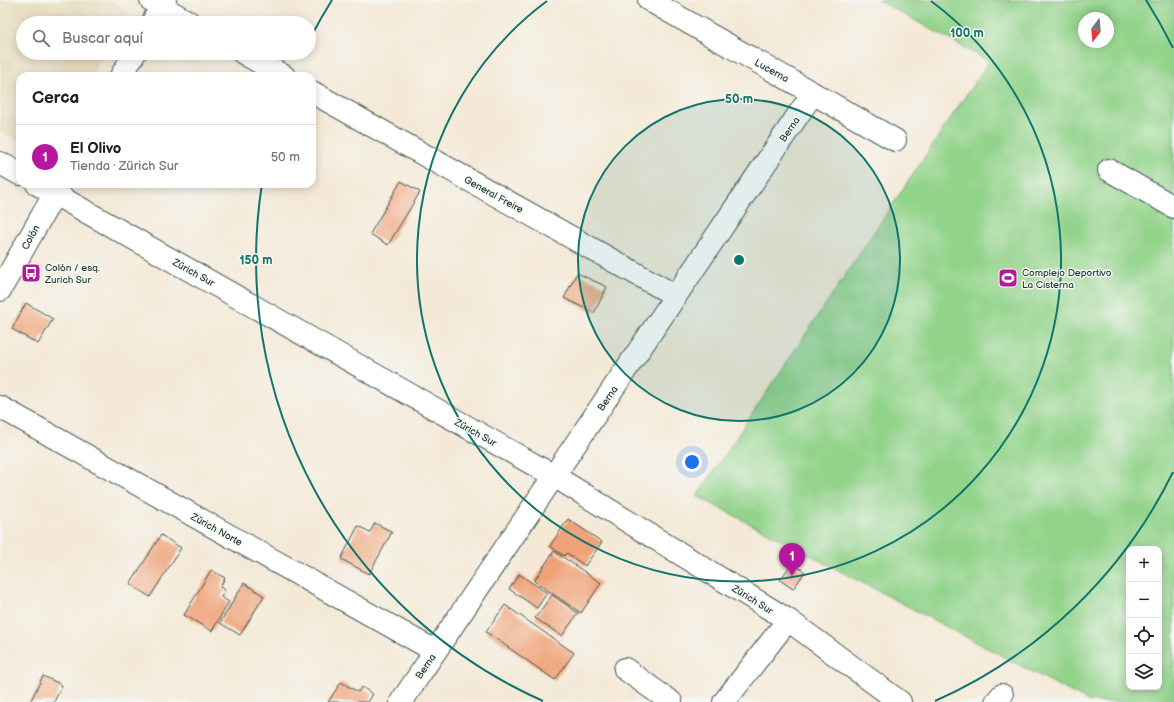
<!DOCTYPE html>
<html lang="es">
<meta charset="utf-8">
<style>
body{margin:0;font-family:"Balsamiq Sans",sans-serif;background:#f6f6f6;color:#222}
.controls{position:absolute;right:12px;bottom:12px;display:grid;overflow:hidden;border-radius:8px;box-shadow:0 2px 10px #0003}
.controls button{width:36px;height:36px;display:grid;place-items:center;padding:0;border:0;border-bottom:1px solid #e0e0e0;background:#fff;color:#222;font:20px sans-serif}
.compass{position:absolute;left:1078px;top:12px;width:36px;height:36px;border-radius:50%;background:#fff;box-shadow:0 2px 10px #0003;rotate:196deg}
.you{position:absolute;left:692px;top:462px;width:14px;height:14px;margin:-10px;border:3px solid #fff;border-radius:50%;background:#1a73e8;box-shadow:0 0 0 6px #1a73e833}
.badge{display:grid;place-items:center;width:26px;height:26px;border-radius:50%;background:#b5179e;color:#fff;font-size:13px;font-weight:700}
.pin{position:absolute;translate:-50% -33px;filter:drop-shadow(0 1px 2px #0008)}
.pin::after{content:'';position:absolute;top:21px;width:14px;height:12px;background:inherit;clip-path:polygon(0 0,100% 0,50% 100%)}
.list{margin:0;padding:0;list-style:none}
h2{display:flex;justify-content:space-between;align-items:center;height:52px;margin:0;padding:0 16px;font-size:17px}
h2 small{font-size:13px;font-weight:400;color:#767676}
.list li{display:grid;grid-template-columns:26px 1fr auto;gap:12px;align-items:center;box-sizing:border-box;height:64px;padding:0 16px;border-top:1px solid #e0e0e0}
.list b{display:block;font-size:15px;white-space:nowrap}
.list p{margin:0;font-size:13px;white-space:nowrap;color:#767676}
.list em{font-size:13px;font-style:normal;color:#767676}
.icon{flex:none;width:22px;height:22px;fill:none;stroke:currentColor;stroke-width:2;stroke-linecap:round;stroke-linejoin:round}
.map{position:relative;flex:none;width:1174px;height:702px;overflow:hidden}
.search{position:absolute;background:#fff;box-shadow:0 2px 10px #0003;left:16px;top:16px;width:300px;height:44px;display:flex;align-items:center;gap:10px;box-sizing:border-box;padding:0 14px;border-radius:22px;color:#767676;font-size:15px}
.panel{position:absolute;background:#fff;box-shadow:0 2px 10px #0003;left:16px;top:72px;width:300px;height:116px;border-radius:12px}
.map>svg:first-child{display:block}
.built{fill:#e6daba}
.green{fill:#92d38a;stroke:#58885f;fill-rule:evenodd}
.building{fill:#efa277}
.lines{fill:none;stroke-linecap:round;stroke-linejoin:round}
.minor-casing{stroke:#3f574c;stroke-width:24}
.minor{stroke:#fff;stroke-width:22}
.ring{fill:none;stroke:#0f766e;stroke-width:2}
.labels{text-anchor:middle;stroke-width:3;stroke-linejoin:round;paint-order:stroke}
.street-label{font-size:10px;fill:#1f3d34;stroke:#f6f6f2}
.poi-label{font-size:10px;fill:#1f3d34;stroke:#f6f6f2;text-anchor:start}
.centre{fill:#0f766e;stroke:#f6f6f2;stroke-width:2}
.ring-label{font-size:12px;text-anchor:middle;font-weight:bold;fill:#0f766e;stroke:#f6f6f2;stroke-width:3;stroke-linejoin:round;paint-order:stroke}
</style>
<div class="map">
<svg width="1174" height="702" viewBox="0 0 1174 702">
<rect width="100%" height="100%" fill="#f6f6f2"/>
<filter id="ink" filterUnits="userSpaceOnUse"><feTurbulence type="fractalNoise" baseFrequency=".025" numOctaves="2"/><feDisplacementMap in="SourceGraphic" scale="8" xChannelSelector="R" yChannelSelector="G"/><feConvolveMatrix kernelMatrix="1 2 1 2 8 2 1 2 1" color-interpolation-filters="sRGB"/></filter>
<filter id="wash" filterUnits="userSpaceOnUse"><feTurbulence type="fractalNoise" baseFrequency=".012" numOctaves="4" result="noise"/><feDisplacementMap in="SourceGraphic" scale="16" xChannelSelector="R" yChannelSelector="G"/><feGaussianBlur stdDeviation="0.9" result="paint"/><feColorMatrix in="noise" values="0 0 0 0 0 0 0 0 0 0 0 0 0 0 0 0 0 1.4 0 .05"/><feComposite in="paint" operator="in"/></filter>
<g filter="url(#wash)">
<rect width="100%" height="100%" fill="#f4e9d7"/>
<path class="built" d="M0 0H109L129 11 122 23H23V53H105L92 76H20V142L0 131Z"/>
<path class="green" d="M878 0H1174V702H1090L697 496 989 61ZM1084 18H1108V42H1084ZM1129 549H1159V687H1129Z"/>
<g id="blocks">
<path class="building" d="M401 181 420 192 388 245 370 234Z
M577 273 607 287 594 313 564 298Z
M26 303 53 319 38 344 12 329Z
M568 519 602 542 585 566 567 553 564 556 550 546Z
M375 523 392 532 369 574 341 559 358 526 370 532Z
M161 535 181 548 150 597 130 584Z
M554 551 601 583 581 613 534 581Z
M792 563 805 572 793 589 780 580Z
M211 570 225 578 220 587 225 590 221 597 229 602 212 631 184 615Z
M519 574 547 593 537 608 509 589Z
M244 583 264 596 240 635 220 623Z
M552 595 578 613 562 636 535 618Z
M505 605 574 653 555 680 486 632Z
M43 676 62 685 54 702H30Z
M341 682 358 692 362 687 373 694 368 702H328Z"/>
</g>
</g>
<g filter="url(#ink)">
<use href="#blocks" fill-opacity="0" stroke="#3f574c" stroke-width="1"/>
<g class="lines">
<defs>
<path id="minor" d="M151 0 190 23
M649 0 895 140
M152 23 165 0
M243 53 284 76
M121 76 135 53
M312 92 676 296
M0 163 20 174
M1109 170 1174 207
M37 184 554 476 788 620 900 702
M0 290 60 184
M0 407 435 651
M625 669 671 702
M401 702 813 93
M724 702 788 620
M996 702 1002 695"/>
</defs>
<use href="#minor" class="minor-casing"/>
<use href="#minor" class="minor"/>
</g>
</g>
<circle cx="739" cy="260" r="161" fill="#0f766e" fill-opacity=".12"/>
<g class="ring">
<circle cx="739" cy="260" r="161"/>
<path d="M931 1A322 322 0 1 1 547 1"/>
<path d="M1173 472A483 483 0 0 1 935 701M543 701A483 483 0 0 1 262 184M311 37A483 483 0 0 1 332 0M1146 0A483 483 0 0 1 1173 48"/>
</g>
<defs>
<symbol id="bus-square" viewBox="-11 -11 22 22"><rect x="-9" y="-9" width="18" height="18" rx="4" fill="#b5179e" stroke="#f6f6f2"/><path d="M-5-6H5V4H4V6H2V4H-2V6H-4V4H-5ZM-3.5-4V0h7V-4ZM-3.5 1.2v1.5H-2V1.2ZM2 1.2v1.5H3.5V1.2Z" fill="#fff"/></symbol>
<symbol id="stadium-square" viewBox="-11 -11 22 22"><rect x="-9" y="-9" width="18" height="18" rx="4" fill="#b5179e" stroke="#f6f6f2"/><path d="M0-5a6.5 5 0 1 0 0 10a6.5 5 0 1 0 0-10ZM-3.5-1.8h7v3.6h-7Z" fill="#fff"/></symbol>
</defs>
<g fill-rule="evenodd">
<use href="#bus-square" x="20" y="262" width="22" height="22"/>
<use href="#stadium-square" x="997" y="267" width="22" height="22"/>
</g>
<g class="labels">
<g class="street-label">
<text transform="translate(772 70) rotate(29)" y="4">Lucerna</text>
<text transform="translate(789 129) rotate(-56)" y="4">Berna</text>
<text transform="translate(494 194) rotate(29)" y="4">General Freire</text>
<text transform="translate(30 237) rotate(-61)" y="4">Colón</text>
<text transform="translate(194 272) rotate(29)" y="4">Zürich Sur</text>
<text transform="translate(607 398) rotate(-56)" y="4">Berna</text>
<text transform="translate(476 432) rotate(29)" y="4">Zürich Sur</text>
<text transform="translate(217 529) rotate(29)" y="4">Zürich Norte</text>
<text transform="translate(753 599) rotate(32)" y="4">Zürich Sur</text>
<text transform="translate(425 666) rotate(-56)" y="4">Berna</text>
</g>
<g class="poi-label">
<text x="45" y="271">Colón / esq.<tspan x="45" dy="12">Zurich Sur</tspan></text>
<text x="1022" y="276">Complejo Deportivo<tspan x="1022" dy="12">La Cisterna</tspan></text>
</g>
</g>
<circle cx="739" cy="260" r="6" class="centre"/>
<g class="ring-label">
<text x="967" y="37">100 m</text>
<text x="739" y="103">50 m</text>
<text x="256" y="264">150 m</text>
</g>
</svg>
<div class="controls">
<button>+</button>
<button>−</button>
<button><svg class="icon" aria-label="locate" viewBox="0 0 24 24"><circle cx="12" cy="12" r="6"/><path d="M12 2v4M12 18v4M2 12h4M18 12h4"/></svg></button>
<button><svg class="icon" aria-label="layers" viewBox="0 0 24 24"><path d="M12 4l9 5-9 5-9-5zM3 14l9 5 9-5"/></svg></button>
</div>
<svg class="compass" viewBox="-18 -18 36 36"><path d="M0-13l5 13h-10z" fill="#e53935"/><path d="M0 13l5-13h-10z" fill="#767676"/></svg>
<div class="you"></div>
<div class="pin badge" style="left:792px;top:576px">1</div>
<div class="search"><svg class="icon" aria-label="search" viewBox="0 0 24 24"><circle cx="10" cy="10" r="6"/><path d="M15 15l6 6"/></svg>Buscar aquí</div>
<section class="panel">
<h2>Cerca<small></small></h2>
<ul class="list">
<li><span class="badge">1</span><div><b>El Olivo</b><p>Tienda · Zürich Sur</p></div><em>50 m</em></li>
</ul>
</section>
</div>
